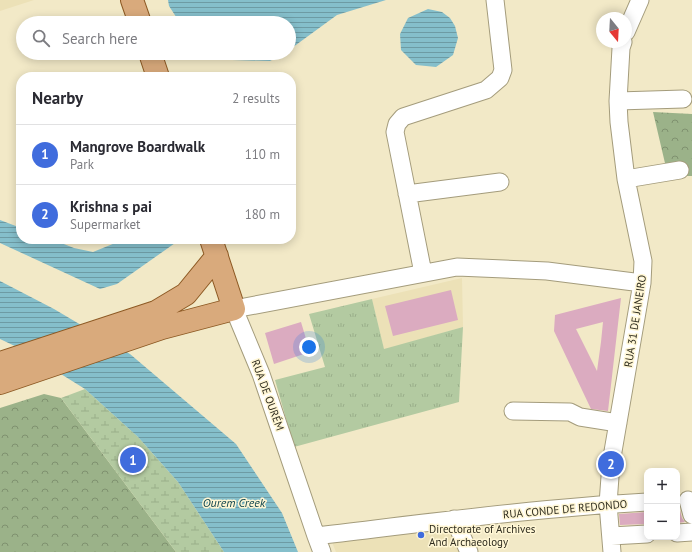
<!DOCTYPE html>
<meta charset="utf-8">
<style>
body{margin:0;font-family:"PT Sans",sans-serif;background:#f2f2f3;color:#2b2b33}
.controls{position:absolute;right:12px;bottom:12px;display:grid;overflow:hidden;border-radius:8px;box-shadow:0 2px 10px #0003}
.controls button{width:36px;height:36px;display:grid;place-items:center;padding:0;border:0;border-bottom:1px solid #e1e1e2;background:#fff;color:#2b2b33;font:20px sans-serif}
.compass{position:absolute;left:596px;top:12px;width:36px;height:36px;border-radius:50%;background:#fff;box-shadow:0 2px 10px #0003;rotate:162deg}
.you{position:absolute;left:309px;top:347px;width:14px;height:14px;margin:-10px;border:3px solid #fff;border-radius:50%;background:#1a73e8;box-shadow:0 0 0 6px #1a73e833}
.badge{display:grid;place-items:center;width:26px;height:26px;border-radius:50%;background:#406cdd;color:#fff;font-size:13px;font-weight:700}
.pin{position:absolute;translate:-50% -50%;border:2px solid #fff;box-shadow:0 1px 4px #0006}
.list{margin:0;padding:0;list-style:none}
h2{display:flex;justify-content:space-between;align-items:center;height:52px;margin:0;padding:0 16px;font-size:17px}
h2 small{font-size:13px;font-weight:400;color:#7c7c81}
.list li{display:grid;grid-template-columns:26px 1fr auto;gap:12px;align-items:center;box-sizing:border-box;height:60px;padding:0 16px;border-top:1px solid #e1e1e2}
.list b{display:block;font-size:15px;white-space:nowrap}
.list p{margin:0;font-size:13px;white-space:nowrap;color:#7c7c81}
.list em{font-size:13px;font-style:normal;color:#7c7c81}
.icon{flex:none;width:22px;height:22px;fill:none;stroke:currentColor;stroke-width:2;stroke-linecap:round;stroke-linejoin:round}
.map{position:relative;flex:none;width:692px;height:552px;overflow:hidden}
.search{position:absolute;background:#fff;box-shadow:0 2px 10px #0003;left:16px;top:16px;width:280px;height:44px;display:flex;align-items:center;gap:10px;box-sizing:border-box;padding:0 14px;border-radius:22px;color:#7c7c81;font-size:15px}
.panel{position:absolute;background:#fff;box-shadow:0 2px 10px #0003;left:16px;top:72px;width:280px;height:172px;border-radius:16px}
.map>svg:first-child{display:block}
.built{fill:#ece1b7}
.forest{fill:url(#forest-crowns)}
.wetland{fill:url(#wetland-marsh)}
.park{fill:url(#park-tufts)}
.water{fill:url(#water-rules)}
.building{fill:#dbabc0;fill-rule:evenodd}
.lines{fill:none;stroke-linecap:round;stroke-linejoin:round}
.minor-casing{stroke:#a49c7c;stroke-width:19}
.major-casing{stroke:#8d5923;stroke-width:24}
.minor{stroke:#fff;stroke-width:17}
.major{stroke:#d9aa7c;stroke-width:22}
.poi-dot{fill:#406cdd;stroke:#fff6d4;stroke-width:1.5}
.labels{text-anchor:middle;stroke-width:3;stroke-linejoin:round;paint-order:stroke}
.street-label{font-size:11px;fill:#2f2c1f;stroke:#fff6d4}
.poi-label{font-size:11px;fill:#2f2c1f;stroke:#fff6d4;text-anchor:start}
.water-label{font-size:12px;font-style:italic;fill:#0d434c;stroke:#fff6d4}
</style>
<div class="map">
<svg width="692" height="552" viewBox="0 0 692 552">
<defs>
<pattern id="forest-crowns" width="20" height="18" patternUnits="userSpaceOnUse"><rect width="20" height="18" fill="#9bb289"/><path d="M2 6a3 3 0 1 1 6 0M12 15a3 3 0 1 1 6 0" fill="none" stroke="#7f916f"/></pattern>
<pattern id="wetland-marsh" width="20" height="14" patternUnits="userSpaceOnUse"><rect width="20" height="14" fill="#b3caa1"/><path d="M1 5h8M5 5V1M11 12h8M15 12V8" fill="none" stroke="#9aae8a"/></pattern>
<pattern id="park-tufts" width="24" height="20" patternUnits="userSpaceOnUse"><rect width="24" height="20" fill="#b3caa1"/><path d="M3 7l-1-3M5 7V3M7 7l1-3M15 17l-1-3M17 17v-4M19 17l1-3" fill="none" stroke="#9aae8a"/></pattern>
<pattern id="water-rules" width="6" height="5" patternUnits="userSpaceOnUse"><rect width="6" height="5" fill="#85bfcb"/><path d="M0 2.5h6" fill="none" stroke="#6d9ba4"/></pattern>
</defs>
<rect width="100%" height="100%" fill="#f2e9c7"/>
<path class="built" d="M0 0H34L0 11Z
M462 278 463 327 384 350 372 299Z
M449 528 460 552H336L332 542Z"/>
<path class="forest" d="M653 112 692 114V176H668Z
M44 394 61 398 176 552H0V408Z"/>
<path class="wetland" d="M85 389 138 437 178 482 224 552H176L61 398Z"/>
<path class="park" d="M372 299 384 349 463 327 459 402 294 447 275 380 325 367 309 314Z"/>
<path class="water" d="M168 0H386L337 15 289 50V23H180L169 6Z
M428 9 442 12 450 18 455 26 458 38 453 55 436 67 416 65 401 50 400 34 408 18Z
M214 53H285L270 61 232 60Z
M0 220 21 228V239H51L74 248 93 252 125 239H179L178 241 117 284 100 289 0 243Z
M0 281 54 309 130 354 236 444 282 513 298 552H224L178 482 138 437 85 389 19 348 0 339Z"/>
<path class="building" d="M451 290 458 320 393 336 385 306Z
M621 298 608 411 591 409 554 331 555 315ZM603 322 601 342 597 371 576 329Z
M301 322 310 352 274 364 265 333Z
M679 495 678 503 682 518 685 522 677 523V496Z
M647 512V524L620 525 619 514Z"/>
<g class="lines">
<defs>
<path id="minor" d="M626 32 640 0
M618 101 683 99
M626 179 680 170
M407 194 500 182
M423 273 395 132 397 124 403 117 486 90 500 78 503 70 495 0
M513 411 570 412 580 417 618 423
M688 500 692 515
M454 519 469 552
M677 533 692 532
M316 536C426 523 536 508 647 502
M611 536 647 534
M322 552 316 536 261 374 234 309 457 267 547 271 642 283
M612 552 608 504 611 463 642 283 643 261 626 179 619 122 618 101 621 48 623 42"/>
<path id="major" d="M132 0 140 23
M150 53 158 77
M0 363 156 312 186 294 217 256
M0 383 162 328 234 309 211 239"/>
</defs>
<use href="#minor" class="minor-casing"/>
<use href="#major" class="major-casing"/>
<use href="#minor" class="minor"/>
<use href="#major" class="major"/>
</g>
<circle class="poi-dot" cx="421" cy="535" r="4"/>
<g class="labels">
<g class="street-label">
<text transform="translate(635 321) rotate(-81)" y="4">RUA 31 DE JANEIRO</text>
<text transform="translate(268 395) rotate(70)" y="4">RUA DE OURÉM</text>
<text transform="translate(565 509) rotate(-5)" y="4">RUA CONDE DE REDONDO</text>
</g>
<g class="poi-label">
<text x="429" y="533">Directorate of Archives<tspan x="429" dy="13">And Archaeology</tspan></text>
</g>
<g class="water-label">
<text x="234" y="507">Ourem Creek</text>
</g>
</g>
</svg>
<div class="controls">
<button>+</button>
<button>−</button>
</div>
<svg class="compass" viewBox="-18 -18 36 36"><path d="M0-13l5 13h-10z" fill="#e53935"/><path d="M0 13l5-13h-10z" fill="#7c7c81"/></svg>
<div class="you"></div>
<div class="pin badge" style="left:133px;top:460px">1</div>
<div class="pin badge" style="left:611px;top:464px">2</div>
<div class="search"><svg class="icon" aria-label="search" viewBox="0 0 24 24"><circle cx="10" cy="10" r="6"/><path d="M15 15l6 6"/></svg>Search here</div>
<section class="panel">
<h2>Nearby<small>2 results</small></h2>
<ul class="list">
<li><span class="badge">1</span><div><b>Mangrove Boardwalk</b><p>Park</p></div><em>110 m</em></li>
<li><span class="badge">2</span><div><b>Krishna s pai</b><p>Supermarket</p></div><em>180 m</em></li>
</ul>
</section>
</div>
